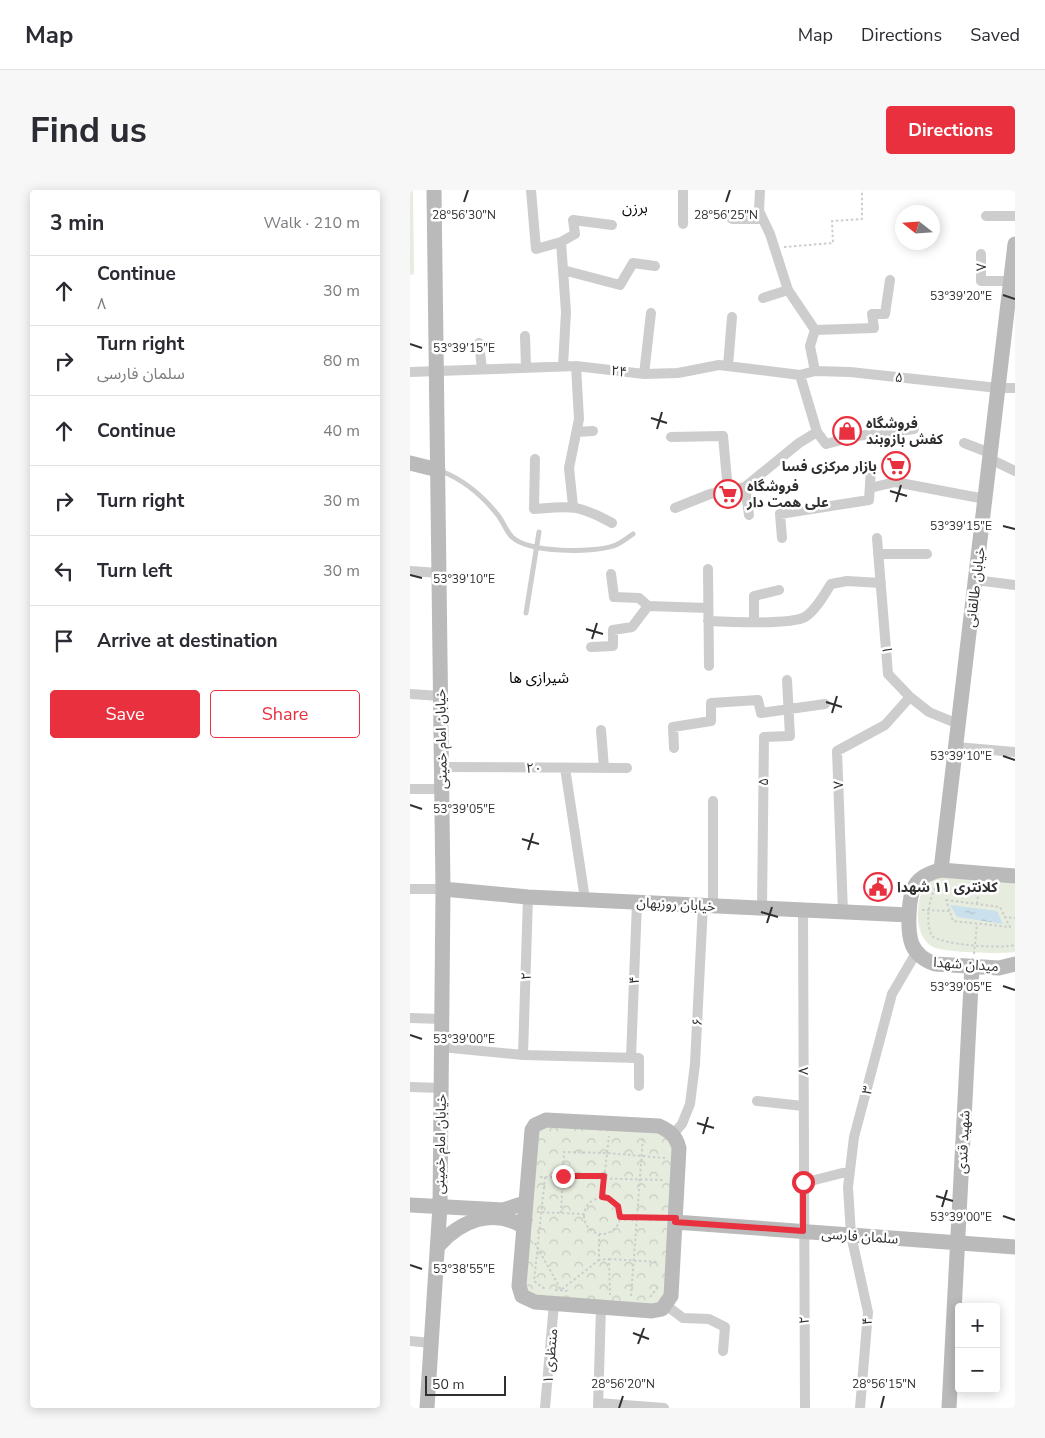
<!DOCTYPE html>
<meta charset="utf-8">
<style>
body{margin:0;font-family:"Nunito Sans","Noto Sans Arabic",sans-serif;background:#f7f7f7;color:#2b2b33}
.controls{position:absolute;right:15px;bottom:15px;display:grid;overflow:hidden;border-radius:5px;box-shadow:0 2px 12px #0003}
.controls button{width:45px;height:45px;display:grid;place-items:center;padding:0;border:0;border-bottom:1px solid #e1e1e2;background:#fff;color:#2b2b33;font:25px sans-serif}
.compass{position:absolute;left:485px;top:15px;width:45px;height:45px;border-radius:50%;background:#fff;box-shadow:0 2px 12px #0003;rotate:287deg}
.scale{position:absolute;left:15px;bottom:12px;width:81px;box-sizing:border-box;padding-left:5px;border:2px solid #303030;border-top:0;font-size:14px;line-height:18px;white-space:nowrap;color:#303030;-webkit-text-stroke:4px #fff;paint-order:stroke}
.stop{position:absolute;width:15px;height:15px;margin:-11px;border:4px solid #e9303e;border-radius:50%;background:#fff}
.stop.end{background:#e9303e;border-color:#fff;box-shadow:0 1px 5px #0008}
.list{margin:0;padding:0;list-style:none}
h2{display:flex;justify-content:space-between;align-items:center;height:65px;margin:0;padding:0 20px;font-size:21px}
h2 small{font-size:16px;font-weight:400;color:#7c7c81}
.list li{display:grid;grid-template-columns:32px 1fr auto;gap:15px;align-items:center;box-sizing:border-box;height:70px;padding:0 20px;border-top:1px solid #e1e1e2}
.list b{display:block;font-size:19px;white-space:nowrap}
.list p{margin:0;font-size:16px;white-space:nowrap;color:#7c7c81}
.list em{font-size:16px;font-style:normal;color:#7c7c81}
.actions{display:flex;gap:10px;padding:15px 20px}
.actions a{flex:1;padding:11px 0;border:1px solid #e9303e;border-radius:5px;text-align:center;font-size:18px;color:#e9303e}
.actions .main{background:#e9303e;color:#fff}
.icon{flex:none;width:28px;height:28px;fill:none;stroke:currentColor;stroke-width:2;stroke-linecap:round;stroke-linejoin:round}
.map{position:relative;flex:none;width:605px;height:1218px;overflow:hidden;border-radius:5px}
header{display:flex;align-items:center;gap:30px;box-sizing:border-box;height:70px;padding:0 25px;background:#fff;border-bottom:1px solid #e1e1e2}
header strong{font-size:24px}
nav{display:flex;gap:28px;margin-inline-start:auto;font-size:18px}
.intro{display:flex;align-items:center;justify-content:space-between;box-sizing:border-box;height:120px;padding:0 30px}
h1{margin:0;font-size:35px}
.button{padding:12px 22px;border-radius:5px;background:#e9303e;color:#fff;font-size:18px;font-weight:700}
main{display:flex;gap:30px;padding:0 30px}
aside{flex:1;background:#fff;border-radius:5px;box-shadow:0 2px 12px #0003}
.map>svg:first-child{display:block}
.grass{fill:#e6edde}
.park{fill:url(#park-crowns)}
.water{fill:url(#water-ripples)}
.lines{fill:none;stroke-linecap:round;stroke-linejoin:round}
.path{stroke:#cdcdcd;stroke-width:2;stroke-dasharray:2.5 2.5;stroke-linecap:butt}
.lane{stroke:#cdcdcd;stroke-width:5}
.street{stroke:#cdcdcd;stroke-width:10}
.secondary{stroke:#bababa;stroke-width:15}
.route{stroke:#e9303e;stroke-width:6}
.ticks{fill:none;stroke:#303030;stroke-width:2}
.labels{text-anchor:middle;stroke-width:5;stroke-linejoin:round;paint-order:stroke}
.street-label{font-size:14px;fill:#303030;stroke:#fff}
.poi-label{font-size:14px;font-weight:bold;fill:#303030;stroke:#fff;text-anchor:start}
.neighbourhood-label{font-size:15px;fill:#000;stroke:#fff}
.ticks-label{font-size:12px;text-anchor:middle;fill:#303030;stroke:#fff;stroke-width:5;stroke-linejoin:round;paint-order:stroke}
</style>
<header>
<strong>Map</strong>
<nav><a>Map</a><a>Directions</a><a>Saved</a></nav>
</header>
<div class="intro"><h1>Find us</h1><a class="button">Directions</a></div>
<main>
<aside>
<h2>3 min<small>Walk · 210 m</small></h2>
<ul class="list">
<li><svg class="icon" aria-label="ahead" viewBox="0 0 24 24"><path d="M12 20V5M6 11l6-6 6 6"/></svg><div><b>Continue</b><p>۸</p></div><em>30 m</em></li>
<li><svg class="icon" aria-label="right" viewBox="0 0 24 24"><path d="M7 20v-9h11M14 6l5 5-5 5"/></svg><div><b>Turn right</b><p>سلمان فارسی</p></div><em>80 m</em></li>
<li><svg class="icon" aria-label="ahead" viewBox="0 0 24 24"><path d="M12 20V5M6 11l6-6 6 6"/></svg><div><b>Continue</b></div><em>40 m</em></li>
<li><svg class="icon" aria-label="right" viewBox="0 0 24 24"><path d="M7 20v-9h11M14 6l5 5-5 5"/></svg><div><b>Turn right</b></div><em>30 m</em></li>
<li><svg class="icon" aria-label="left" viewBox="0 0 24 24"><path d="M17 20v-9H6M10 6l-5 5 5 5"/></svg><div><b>Turn left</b></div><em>30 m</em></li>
<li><svg class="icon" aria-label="arrive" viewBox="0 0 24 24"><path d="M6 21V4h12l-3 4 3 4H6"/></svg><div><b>Arrive at destination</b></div></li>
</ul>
<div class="actions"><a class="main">Save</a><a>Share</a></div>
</aside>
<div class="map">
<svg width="605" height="1218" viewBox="0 0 605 1218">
<defs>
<pattern id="park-crowns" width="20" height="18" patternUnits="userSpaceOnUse" patternTransform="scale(1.25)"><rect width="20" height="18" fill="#e6edde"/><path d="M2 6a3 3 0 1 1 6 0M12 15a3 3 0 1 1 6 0" fill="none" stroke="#c6ccbf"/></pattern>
<pattern id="water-ripples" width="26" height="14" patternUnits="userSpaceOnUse" patternTransform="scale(1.25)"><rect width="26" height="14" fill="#cae0ed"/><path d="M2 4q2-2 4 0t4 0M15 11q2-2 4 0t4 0" fill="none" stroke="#aec0cc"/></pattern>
</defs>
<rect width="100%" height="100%" fill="#fff"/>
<path class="grass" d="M0 0H3L4 84 0 85Z
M535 686 592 691 605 694V762C591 764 532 763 521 756 504 745 505 712 515 696 520 689 527 688 535 686Z"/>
<path class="park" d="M136 935 247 941 265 956 256 1108 250 1115 116 1104 125 944Z"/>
<path class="water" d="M540 715 587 721 593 734 547 727Z"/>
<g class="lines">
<path class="path" d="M374 57 423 53 422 31 452 29V0
M528 694C519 704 514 736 523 747 538 755 589 759 605 755
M536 710 590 717 600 737 543 731Z
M567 714 569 697
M512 720 540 721
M594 727 605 728
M564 764 567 734
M130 987 255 990
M135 987 124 1091 135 1099
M192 1007 199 946
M174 1026a18 18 0 1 1 36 0a18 18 0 1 1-36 0Z
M127 1022 174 1024
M151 1023 154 962 197 963 255 968
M210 1027 253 1028
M189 1044V1070L199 1069 200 1105
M125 1053 151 1100 189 1070
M199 1069 249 1072
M145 1100 160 1101
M221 1106 233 947
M240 1107 248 1097"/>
<path class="lane" d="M31 281C54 290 71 304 87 324 93 331 96 341 102 347 119 363 182 363 203 356 210 354 217 348 223 344
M116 423 129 342"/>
<path class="street" d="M121 0 126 59 151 52 165 44 163 30 202 35
M273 0V34
M350 0 349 21 360 44 378 100 405 140 400 156 405 181
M576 26H605
M322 29H353
M151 52 156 122 153 176
M571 64V91H601
M153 80 210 95 223 73 245 76
M353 108 378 100
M405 140 464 138 462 124H475L480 90
M115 146 116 178
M69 153 72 179
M318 176 322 127
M0 182 166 176 234 184 268 183 309 175 390 185 405 181 440 182 588 198H605
M234 184 241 123
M167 242 183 241
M407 242 416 254 447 246 504 239
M261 247 313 246 318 301
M554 253 580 263
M125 269 124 319C162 316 167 314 202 333
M580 269 605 281
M335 297 339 325
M460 298 485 292 575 309
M163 316 159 278 169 229 166 176
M265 318 300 304 335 297 389 253 407 242 390 185
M372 348 370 324 459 310 461 278
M467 348 478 484 500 507 519 522 548 534
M468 364H517
M298 379 299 476
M0 381 29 383
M201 384 204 407 229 408 238 416
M565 390 605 395
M298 431C318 432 380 435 395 427 406 420 414 405 421 394L437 391 471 393
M344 432V406L369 400
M181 457 203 456V440L222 437 238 416 298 418
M0 504 30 506
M191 540 194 578
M546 557 605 562
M264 558 263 537 301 531V513L348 510 351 523 415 514
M31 577 217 578
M155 578 175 709
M0 599H32
M303 611V716
M0 699H33
M352 718 354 547 380 546 377 490
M393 720 395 1218
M433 722 427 561 475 535 500 507
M0 828 32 829
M31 857 113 865 229 868V896
M113 865 118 707
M221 868 227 712
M0 897 31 898
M347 911 393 916
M263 944 272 934 280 914 285 874 293 715
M393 993 440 981
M257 1116 273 1128 299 1129 315 1137 313 1161
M0 1151 21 1153
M188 1213 254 1218
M135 1218 144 1113
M188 1218 191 1117
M450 1218 458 1122 441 1045 438 997 444 947 482 804 506 763"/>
<path class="secondary" d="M0 273 28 280
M531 680 605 54
M605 686 531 680C504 686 500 699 499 725 498 748 500 765 525 774L589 778 605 774
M33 699 118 707 499 725
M136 930 249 936C260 941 266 946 269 958L261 1106 252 1119 242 1121 125 1112 112 1106 109 1096 122 940 125 935Z
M0 1015 93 1020 115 1013
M265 1032 605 1057
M28 1056C50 1031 83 1017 114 1037
M17 1218 30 1016 33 699 24 0
M539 1218 562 776"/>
</g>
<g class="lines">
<path class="route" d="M153 986H194L192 1007 198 1008 208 1016 210 1027 266 1028 265 1032 393 1041V992"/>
</g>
<path class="ticks" d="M54 12 58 0M316 12 320 0M593 105 605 109M0 154 12 158M241 228 257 233M247 239 252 222M480 301 497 306M486 312 491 295M593 336 605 339M0 385 12 388M176 439 193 444M182 449 187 433M416 512 432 517M422 523 427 506M593 566 605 570M0 615 12 619M112 649 129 654M118 660 123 643M351 722 368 727M357 733 362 717M593 796 605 800M0 845 12 849M287 933 304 938M293 944 298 927M526 1006 543 1011M532 1017 537 1000M593 1026 605 1030M0 1075 12 1079M223 1143 239 1149M228 1154 234 1138M209 1218 213 1206M471 1218 474 1206"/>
<defs>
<symbol id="shop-ring" viewBox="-11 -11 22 22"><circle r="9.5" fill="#fff" stroke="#e9303e" stroke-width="1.5"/><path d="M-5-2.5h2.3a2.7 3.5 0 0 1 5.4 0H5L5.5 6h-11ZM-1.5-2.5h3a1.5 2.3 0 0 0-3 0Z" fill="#e9303e"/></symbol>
<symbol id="supermarket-ring" viewBox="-11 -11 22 22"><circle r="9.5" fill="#fff" stroke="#e9303e" stroke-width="1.5"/><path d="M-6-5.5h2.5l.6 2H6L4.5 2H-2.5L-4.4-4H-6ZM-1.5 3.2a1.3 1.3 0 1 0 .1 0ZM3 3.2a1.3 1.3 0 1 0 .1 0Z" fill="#e9303e"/></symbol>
<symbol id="civic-ring" viewBox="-11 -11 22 22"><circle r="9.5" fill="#fff" stroke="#e9303e" stroke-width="1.5"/><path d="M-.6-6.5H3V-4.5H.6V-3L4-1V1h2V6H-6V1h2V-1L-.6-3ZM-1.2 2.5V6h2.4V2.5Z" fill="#e9303e"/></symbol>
</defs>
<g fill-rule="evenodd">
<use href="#shop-ring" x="421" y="225" width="32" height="32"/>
<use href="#supermarket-ring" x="470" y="260" width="32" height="32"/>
<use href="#supermarket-ring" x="302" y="288" width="32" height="32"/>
<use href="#civic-ring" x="452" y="681" width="32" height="32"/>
</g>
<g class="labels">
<g class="street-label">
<text transform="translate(571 77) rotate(-91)" y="5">۷</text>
<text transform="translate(209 181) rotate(7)" y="5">۲۴</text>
<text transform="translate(489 187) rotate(6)" y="5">۵</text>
<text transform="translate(565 397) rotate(-83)" y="5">خیابان طالقانی</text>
<text transform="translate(477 460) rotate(-93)" y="5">۱</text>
<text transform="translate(31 549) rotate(-91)" y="5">خیابان امام خمینی</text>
<text x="124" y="583">۲۰</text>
<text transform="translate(353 592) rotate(-89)" y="5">۵</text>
<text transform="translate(428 595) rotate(-92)" y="5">۷</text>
<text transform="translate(266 714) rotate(3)" y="5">خیابان روزبهان</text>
<text transform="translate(556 774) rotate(4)" y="5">میدان شهدا</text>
<text transform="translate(116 786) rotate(-88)" y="5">۲</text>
<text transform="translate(224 790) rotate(-88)" y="5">۴</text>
<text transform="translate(287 832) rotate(-87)" y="5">۶</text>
<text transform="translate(393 881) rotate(-90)" y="5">۸</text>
<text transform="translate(457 900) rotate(-75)" y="5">۳</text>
<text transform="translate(553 952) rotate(-87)" y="5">شهید قندی</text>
<text transform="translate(30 954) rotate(-89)" y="5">خیابان امام خمینی</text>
<text transform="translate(450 1046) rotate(4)" y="5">سلمان فارسی</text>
<text transform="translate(394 1130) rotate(-90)" y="5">۲</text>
<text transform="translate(457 1131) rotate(-88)" y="5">۴</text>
<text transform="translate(140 1166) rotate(-85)" y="5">منتظری ۱</text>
</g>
<g class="poi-label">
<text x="456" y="238">فروشگاه<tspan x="456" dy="16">کفش بازوبند</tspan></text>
<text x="467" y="281" text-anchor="end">بازار مرکزی فسا</text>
<text x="337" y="301">فروشگاه<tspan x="337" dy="16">علی همت دار</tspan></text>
<text x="487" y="702">کلانتری ۱۱ شهدا</text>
</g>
<g class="neighbourhood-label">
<text x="225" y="23">برزن</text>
<text x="129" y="493">شیرازی ها</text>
</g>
</g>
<g class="ticks-label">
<text x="54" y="29">28°56'30"N</text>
<text x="316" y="29">28°56'25"N</text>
<text x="551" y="110">53°39'20"E</text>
<text x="54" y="162">53°39'15"E</text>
<text x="551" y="340">53°39'15"E</text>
<text x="54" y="393">53°39'10"E</text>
<text x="551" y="570">53°39'10"E</text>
<text x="54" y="623">53°39'05"E</text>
<text x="551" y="801">53°39'05"E</text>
<text x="54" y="853">53°39'00"E</text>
<text x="551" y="1031">53°39'00"E</text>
<text x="54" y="1083">53°38'55"E</text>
<text x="213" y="1198">28°56'20"N</text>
<text x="474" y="1198">28°56'15"N</text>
</g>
</svg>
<div class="controls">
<button>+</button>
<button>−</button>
</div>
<svg class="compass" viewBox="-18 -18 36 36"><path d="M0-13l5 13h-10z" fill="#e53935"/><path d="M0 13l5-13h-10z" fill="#7c7c81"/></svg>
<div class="scale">50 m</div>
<div class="stop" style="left:393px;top:992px"></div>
<div class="stop end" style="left:153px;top:986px"></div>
</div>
</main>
